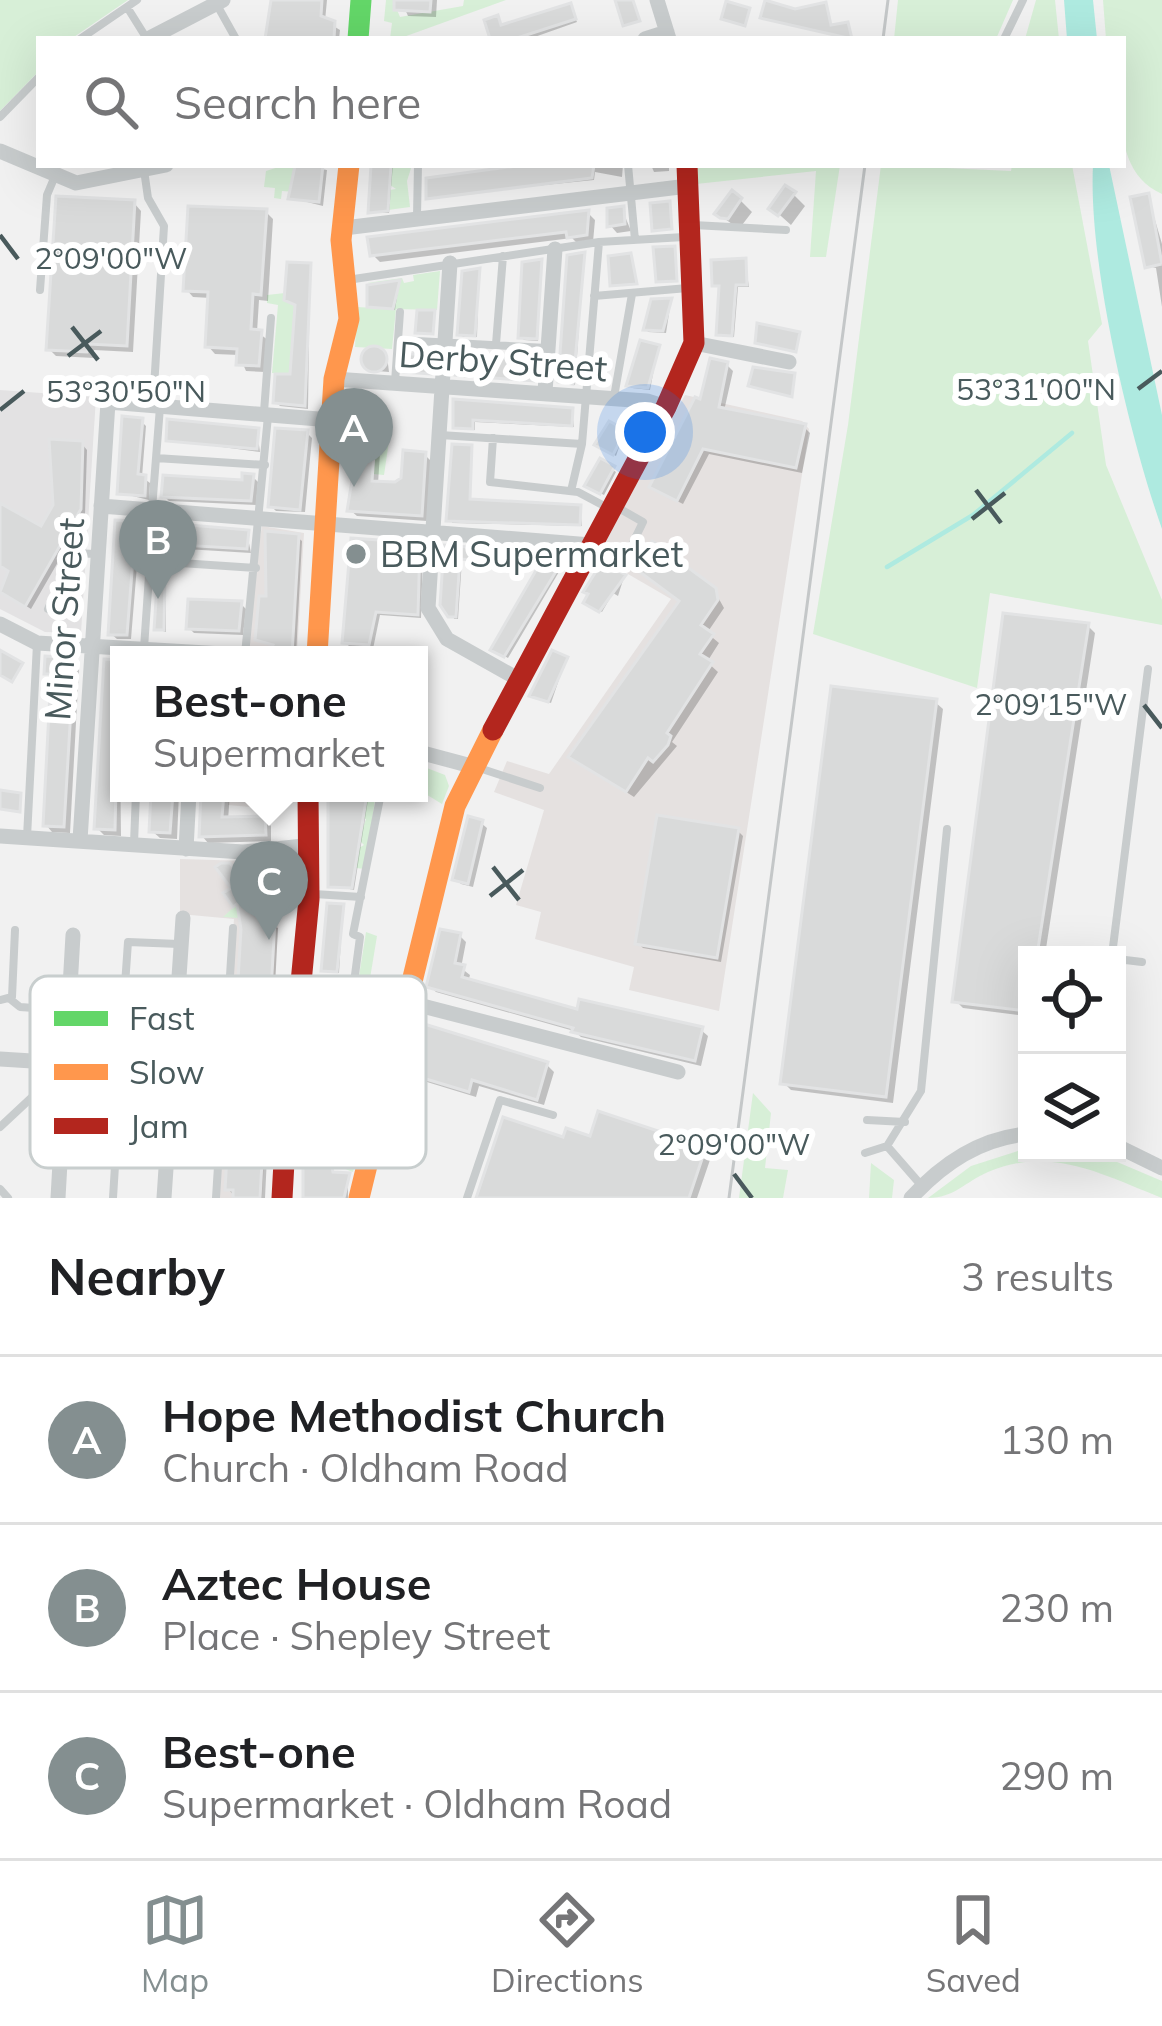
<!DOCTYPE html>
<meta charset="utf-8">
<style>
body{margin:0;font-family:Mulish,sans-serif;background:#f6f6f6;color:#202124}
.controls{position:absolute;right:36px;bottom:36px;display:grid;overflow:hidden;border-radius:0px;box-shadow:0 12px 48px #0002}
.controls button{width:108px;height:108px;display:grid;place-items:center;padding:0;border:0;border-bottom:3px solid #e0e0e0;background:#fff;color:#202124;font:60px sans-serif}
.you{position:absolute;left:645px;top:432px;width:42px;height:42px;margin:-30px;border:9px solid #fff;border-radius:50%;background:#1a73e8;box-shadow:0 0 0 18px #1a73e833}
.badge{display:grid;place-items:center;width:78px;height:78px;border-radius:50%;background:#848f90;color:#fff;font-size:39px;font-weight:700}
.pin{position:absolute;translate:-50% -99px;filter:drop-shadow(0 3px 6px #0008)}
.pin::after{content:'';position:absolute;top:63px;width:42px;height:36px;background:inherit;clip-path:polygon(0 0,100% 0,50% 100%)}
.popup{position:absolute;left:110px;top:646px;width:318px;height:156px;box-sizing:border-box;display:grid;place-content:center;border-radius:0px;background:#fff;filter:drop-shadow(0 3px 9px #0005);font-size:39px;white-space:nowrap;color:#757577}
.popup b{font-size:45px;color:#202124}
.popup::after{content:'';position:absolute;left:50%;top:100%;margin-left:-24px;border:24px solid transparent;border-top-color:#fff}
.list{margin:0;padding:0;list-style:none}
h2{display:flex;justify-content:space-between;align-items:center;height:156px;margin:0;padding:0 48px;font-size:51px}
h2 small{font-size:39px;font-weight:400;color:#757577}
.list li{display:grid;grid-template-columns:78px 1fr auto;gap:36px;align-items:center;box-sizing:border-box;height:168px;padding:0 48px;border-top:3px solid #e0e0e0}
.list b{display:block;font-size:45px;white-space:nowrap}
.list p{margin:0;font-size:39px;white-space:nowrap;color:#757577}
.list em{font-size:39px;font-style:normal;color:#757577}
.icon{flex:none;width:66px;height:66px;fill:none;stroke:currentColor;stroke-width:2;stroke-linecap:round;stroke-linejoin:round}
.map{position:relative;flex:none;width:1162px;height:1198px;overflow:hidden}
.search{position:absolute;background:#fff;box-shadow:0 12px 48px #0002;left:36px;right:36px;top:36px;height:132px;display:flex;align-items:center;gap:30px;box-sizing:border-box;padding:0 42px;border-radius:0px;color:#757577;font-size:45px}
.sheet{height:660px;background:#fff}
nav{display:flex;justify-content:space-around;align-items:center;box-sizing:border-box;height:168px;border-top:3px solid #e0e0e0;background:#fff;font-size:33px;color:#757577}
nav a{display:grid;justify-items:center;gap:6px}
nav .on{color:#848f90}
.map>svg:first-child{display:block}
.commercial{fill:#e5e1e0}
.education{fill:#e3e2e3}
.green{fill:#d7efd7}
.water{fill:#aeeae0}
.shadow{fill:#0003}
.lines{fill:none;stroke-linecap:round;stroke-linejoin:round}
.stream{stroke:#aeeae0;stroke-width:4.5}
.building{fill:#d9dada;stroke:#e2e3e4;stroke-width:3}
.lane{stroke:#c8cccd;stroke-width:8}
.street{stroke:#c8cccd;stroke-width:15}
.fast{stroke:#63d668;stroke-width:21}
.slow{stroke:#ff974d;stroke-width:21}
.jam{stroke:#b3261e;stroke-width:21}
.tram{stroke:#c4c7c8;stroke-width:3}
.ticks{fill:none;stroke:#495a5c;stroke-width:4.5}
.poi-dot{fill:#848f90;stroke:#fff;stroke-width:4.5}
.labels{text-anchor:middle;stroke-width:12;stroke-linejoin:round;paint-order:stroke}
.street-label{font-size:36px;fill:#495a5c;stroke:#fff}
.poi-label{font-size:36px;fill:#495a5c;stroke:#fff;text-anchor:start}
.key{fill:#fff;stroke:#c8cece;stroke-width:3}
.key-label{font-size:33px;fill:#495a5c}
.ticks-label{font-size:30px;text-anchor:middle;fill:#495a5c;stroke:#fff;stroke-width:12;stroke-linejoin:round;paint-order:stroke}
</style>
<div class="map">
<svg width="1162" height="1198" viewBox="0 0 1162 1198">
<rect width="100%" height="100%" fill="#f1f1f1"/>
<path class="commercial" d="M685 395 802 421 809 429 719 1011 629 990 634 967 535 939 541 912 516 905 544 810 494 792 507 761 549 774 671 599 597 556Z
M262 526 304 533 297 655H249L241 650Z
M228 793H285L273 798 272 809 228 805Z
M180 859 282 862 262 1198H213L234 919 180 914Z"/>
<path class="education" d="M0 390 96 397 81 633 45 632 0 609Z"/>
<path class="green" d="M0 0H128L71 39H39V71L0 111Z
M386 0H393L400 17 463 6 464 0H506L398 39H390L392 23 384 21Z
M898 0H1013L996 39H894Z
M1036 0H1055L1059 39H1025Z
M1103 0H1162V194C1106 169 1123 91 1123 39H1106Z
M285 165H298L289 188 296 192 282 191 281 199 274 198 275 188 264 187 266 171Z
M391 165H412L407 181 410 207 388 210 389 190 396 189 390 185Z
M695 165H840L826 257H810L816 171 696 184Z
M881 165 1011 171 1012 165H1072L1102 324 1088 341 1106 465 1162 600V625L990 593 977 688 813 634 848 425Z
M440 271 437 310 396 309 392 349 355 347 357 307 393 309 386 293H398L399 282 367 283 402 278 404 283 414 281 413 275Z
M285 293 295 305 289 374 272 373 278 305 267 303V295Z
M349 431 390 434 384 475 373 474 375 434 359 433 357 450 348 449Z
M419 765 445 775 449 786 442 804 419 790Z
M361 793H376L365 869 356 868 357 849 364 845 359 840 366 819 360 817V803H366L367 794Z
M264 863H282L275 920 223 917 235 906 241 913 249 908 243 898 267 880Z
M366 932 377 936 361 1033 386 1037 383 1048 348 1046Z
M753 1093 771 1113 765 1168 788 1170 783 1198H739Z
M343 1114 366 1115 353 1172 322 1160H304V1146H310L311 1138 340 1144Z
M1027 1148V1153H1096L1162 1181V1198C1103 1175 1051 1145 988 1172 965 1182 954 1198 928 1198L971 1166Z
M871 1163 894 1180 892 1198H869Z"/>
<path class="water" d="M1064 0H1093L1097 39H1067Z
M1093 165H1109L1162 415V529C1129 435 1088 262 1093 165Z"/>
<path class="shadow" d="M273 0H327L325 21 340 30 339 39 268 38Z
M401 0H437L436 17 408 16Z
M570 7 577 22 529 39H483L492 36 497 18 502 28Z
M300 165 327 170 323 206 291 198Z
M375 165H393L389 213 371 212Z
M554 165H623L622 177 595 172 594 180 429 197Z
M651 165H669V171L654 172Z
M794 195 805 206 791 225 772 208Z
M1148 196 1162 244V307L1156 268 1148 266Z
M740 200 752 212 739 229 718 214Z
M134 203 141 211 133 352 94 350V358L56 356 49 349Z
M622 209 631 231 617 233 610 225Z
M266 212 273 219 268 301 259 300 257 332 268 340 265 372 246 371 239 355 215 354 208 346 211 298 193 297 186 289Z
M588 213 595 220 593 242 578 244 572 238 380 262 373 255Z
M584 256 575 385 564 384 561 381Z
M745 261 749 287H738L734 337 722 336V288L715 285Z
M541 262 538 341 524 340 521 337Z
M310 266 308 409 280 406 276 402 292 378 297 306 292 303Z
M479 271 477 337H463L461 334Z
M399 284 395 310 370 306Z
M671 301 666 333 648 332 646 329Z
M658 348 650 390 632 388 630 386Z
M366 350 387 356 389 372 365 370Z
M534 359 536 382 458 374 519 363Z
M727 365 733 371 724 411 804 427 810 433 802 473 709 454 683 504 659 492Z
M456 403 572 411 574 427 475 422V430L459 429Z
M376 415 382 421 378 484 404 481 424 454 431 461 427 521 357 516 350 510Z
M141 421 146 426 142 477 150 483 149 500 120 493Z
M257 431 260 452 169 440Z
M307 433 312 438 305 512 276 511 271 506Z
M624 433 616 456 600 447Z
M82 444 87 450 85 515 31 609 1 590 11 572 0 565V506L42 530Z
M471 448V502L580 508 582 526 452 523Z
M601 462 616 472 604 495 590 488Z
M253 477 258 482 256 505 169 501 164 496Z
M135 524 140 529 131 639H117L111 634Z
M157 526 247 533 251 553 169 548V557H162L156 552Z
M297 537 302 541 296 655H272L275 647 258 639Z
M419 546 423 551 421 618 380 615 373 649 350 647 345 642Z
M447 549 516 554 518 556 515 564 462 560 458 619H454Z
M548 557 566 560 508 658 497 652Z
M164 573 166 576V632L157 629Z
M624 577 618 596 613 593 602 612 590 605Z
M714 590 724 608 707 633 719 643 707 662 718 672 672 742 677 746 634 797 572 757 682 602Z
M241 604 246 609 243 635 194 633 189 628Z
M1088 626 1095 633 1045 955H1027V1016L963 1008 956 1001Z
M566 659 551 703 535 698 533 695Z
M72 661 79 668 70 833 52 832 46 825 53 679 47 673Z
M106 662 119 663 121 836 104 835 97 828Z
M935 702 943 709 893 1103 791 1090 784 1083Z
M154 793H179L177 839 160 838 152 831Z
M204 793H230L228 820 264 819 271 826V841L208 843 202 836Z
M332 793 368 800 354 890 331 885Z
M481 823 487 828 473 887 461 884 456 879Z
M738 831 743 836 721 962 643 948 638 943Z
M264 866 268 893 248 907 260 922 278 928 271 1067 236 1060 243 1054 241 911 235 905 239 877Z
M343 907 339 973 326 972 324 970Z
M460 936 466 942 461 968 470 975 468 982 579 1013 701 1030 708 1036 701 1066 581 1037 574 1031 436 992 430 986Z
M415 1054 547 1065 554 1072 544 1105 479 1086 476 1097 427 1082 420 1075 423 1063Z
M265 1091 270 1096 265 1198H236L228 1189Z
M341 1117 346 1122 344 1145 312 1137Z
M505 1121 565 1141 704 1150 711 1157 697 1198H477Z
M306 1163 348 1176V1198H305Z"/>
<g class="lines">
<path class="stream" d="M887 567 973 515 1072 433"/>
</g>
<path class="building" d="M271 0H322L321 16 335 21 334 39H265Z
M394 0H431L430 12 394 10Z
M615 0H633L640 21 623 26Z
M765 0 795 9 826 2 831 25 848 22 852 39 760 18Z
M726 1 750 8 745 26 721 19Z
M571 3 576 19 514 39H490L484 20 498 15 501 25Z
M323 165 319 202 288 199 295 166Z
M371 165H391L388 211 368 213Z
M524 165H594L592 178 426 199V178Z
M785 185 796 192 778 216 768 209Z
M732 190 742 198 728 219 720 218 714 214Z
M1149 193 1162 264 1145 268 1130 197Z
M56 196 135 200 127 346 88 344 87 352 46 350Z
M670 201 672 229 652 231 650 203Z
M188 206 267 209 261 295 253 294 251 329 262 330 259 366 236 365 237 349 205 347 208 292 183 291Z
M624 206 625 224 607 227V208Z
M589 210 587 235 567 238 566 232 370 256 367 237Z
M675 246 677 281 656 282 653 247Z
M585 252 573 384 558 382 567 255Z
M631 253 637 284 610 286 608 256Z
M746 258 747 285H736L732 336 716 335 719 286H712L711 260Z
M542 259 537 339 518 338 522 262Z
M287 262 311 263 305 406 273 403 275 374H290L295 305 284 300Z
M480 268 475 336 457 335 462 271Z
M400 280 393 309 367 307V285Z
M672 298 663 331 643 330 651 299Z
M417 310H435L433 334 415 333Z
M757 323 800 332 796 352 755 343Z
M640 340 660 345 648 388 626 386Z
M361 359a13 13 0 1 1 26 0a13 13 0 1 1-26 0Z
M414 349 432 350 431 374 404 372 405 354H414Z
M456 351 517 360V355L536 356 534 381 455 375Z
M710 358 728 362 719 407 806 424 796 468 703 449 677 501 649 487 695 397 700 399Z
M753 367 795 373 792 397 748 386Z
M453 399 573 408 572 426 473 420V429L453 428Z
M356 411 377 412 372 481 395 482 401 478 403 450 426 452 422 516 347 511 357 449Z
M122 416 143 418 138 474 146 475 145 496 117 494Z
M167 419 259 428 257 449 166 441Z
M609 421 626 430 613 455 594 445Z
M275 428 308 430 300 510 268 507Z
M49 439 83 441 81 509 25 607 0 592 8 571 0 566V503L41 526 53 505Z
M452 444 472 445 470 499 581 505 580 525 446 521Z
M600 458 615 466 600 494 584 486Z
M242 473 254 474 251 501 161 497 163 475 242 480Z
M115 520 136 521 127 635H108Z
M154 522 249 530 247 549 165 544V554L153 553Z
M265 531 299 534 292 655H269L273 645 255 640 259 596H266Z
M351 538 420 543 418 615 376 612 369 645 342 643Z
M652 541 716 588 718 600 701 625 714 634 700 654 713 662 667 733 671 736 668 745 653 762 648 758 626 792 568 757 679 601 633 567Z
M444 545 517 551 512 562 460 559 456 617H448L440 605Z
M546 553 566 555 504 657 490 650Z
M602 562 626 575 599 612 583 603 588 594 583 592Z
M158 570H165L164 630H154Z
M188 599 242 601 239 631 186 629Z
M1003 613 1089 623 1037 955H1027V1011L952 1002Z
M0 650 23 663 12 682 0 675Z
M552 650 568 657 548 702 529 696Z
M45 656 74 658 64 827 43 826 51 674H44Z
M104 659 119 660 115 830 94 829Z
M831 686 937 699 886 1097 780 1084Z
M0 790 21 793 20 812 0 809Z
M151 793H173L170 833 149 832Z
M201 793H224L222 817 265 816 266 835 199 837Z
M328 793 367 794 352 888 328 887Z
M657 815 739 828 717 958 635 944Z
M468 816 483 820 468 884 452 880Z
M221 863H230L239 874 264 863V888L245 901 259 919 275 920 267 1063 233 1061 234 1051H240L241 1018 236 1014 241 929 237 904 233 907 223 893 231 888 215 867Z
M327 903 344 904 337 972 321 971Z
M440 929 461 933 455 963 465 965 462 977 577 1009 579 999 703 1027 695 1061 571 1032 573 1028 426 987Z
M421 1023 548 1062 537 1100 472 1080 469 1092 416 1076 422 1058 411 1055Z
M231 1085 266 1088 260 1198H233V1190H225Z
M598 1111 706 1147 689 1198H476L503 1117 563 1137 566 1128 590 1136Z
M311 1112 343 1114 340 1141 309 1138Z
M303 1160H322L331 1163 333 1172 350 1173 344 1198H303Z"/>
<g class="lines">
<path class="lane" d="M217 5 236 39
M127 7 147 39
M80 39 137 0
M1004 39 1023 0
M0 117 39 77
M628 165 635 240
M144 170 148 198 164 226 153 404
M417 216 418 165
M693 225 786 230
M354 279 599 242 684 237
M40 290 47 195 55 176
M594 296 688 288
M398 340 547 348
M496 344 503 256
M395 382 400 312
M614 397 632 294
M264 412 271 318
M440 435 582 444 599 242
M493 438 490 482 578 492 610 509
M156 458 265 465
M571 491 582 444
M615 506 643 522 626 557
M152 509 160 407
M48 609 72 553 96 554
M144 648 150 561 256 568
M245 655 268 416
M476 767 540 788
M27 837 37 644
M134 843 136 793
M314 894 361 897
M1112 955 1148 669
M1117 959 1142 962
M355 975 360 937 353 934 381 793
M10 999 20 1007 175 1018
M0 1000 12 997 15 930
M123 1014 128 942 179 944
M38 1062 45 1085 64 1091
M64 1115 168 1119
M867 1120 905 1122
M0 1127 45 1085
M887 1146 921 1185
M865 1153 887 1146 921 1091 947 829
M0 1189 8 1198
M113 1198 118 1117
M216 1198 233 928
M467 1198 500 1100 553 1115"/>
<path class="street" d="M657 0 669 39
M148 39 223 0
M645 39 667 32
M0 151 76 183 166 165
M344 228 688 186
M450 263 428 608 447 639 518 679
M694 343 789 362
M334 379 647 401 666 407
M545 392 555 249
M101 506 591 545
M0 624 37 643 240 655
M419 752 475 767
M0 836 243 852 304 846
M80 840 108 402 331 420
M186 849 189 793
M407 1002 678 1072
M0 1059 289 1077
M1117 1146 1162 1168
M58 1198 73 935
M164 1198 183 918
M911 1198C942 1164 980 1138 1027 1134"/>
<path class="fast" d="M358 39 361 0"/>
<path class="slow" d="M317 655 334 379 349 319 341 240 349 165
M359 1198 455 806 493 730"/>
<path class="jam" d="M493 730 666 407 694 343 687 165
M282 1198 293 1000 300 993 309 899 308 793"/>
<path class="tram" d="M883 39 888 0
M729 1198 865 165"/>
</g>
<path class="ticks" d="M0 235 18 259M72 327 98 360M68 356 101 331M1138 389 1162 371M0 410 24 391M976 490 1001 523M972 519 1005 493M1144 705 1162 728M493 867 519 900M490 896 523 870M734 1174 752 1198"/>
<circle class="poi-dot" cx="356" cy="554" r="12"/>
<g class="labels">
<g class="street-label">
<text transform="translate(503 361) rotate(4)" y="13">Derby Street</text>
<text transform="translate(64 619) rotate(-86)" y="13">Minor Street</text>
</g>
<g class="poi-label">
<text x="380" y="567">BBM Supermarket</text>
</g>
</g>
<rect x="30" y="976" width="396" height="192" rx="18" class="key"/>
<rect x="54" y="1011" width="54" height="15" fill="#63d668"/>
<rect x="54" y="1064" width="54" height="16" fill="#ff974d"/>
<rect x="54" y="1118" width="54" height="16" fill="#b3261e"/>
<g class="key-label">
<text x="129" y="1030">Fast</text>
<text x="129" y="1084">Slow</text>
<text x="129" y="1138">Jam</text>
</g>
<g class="ticks-label">
<text x="111" y="269">2°09'00"W</text>
<text x="1036" y="400">53°31'00"N</text>
<text x="126" y="402">53°30'50"N</text>
<text x="1051" y="715">2°09'15"W</text>
<text x="734" y="1155">2°09'00"W</text>
</g>
</svg>
<div class="controls">
<button><svg class="icon" aria-label="locate" viewBox="0 0 24 24"><circle cx="12" cy="12" r="6"/><path d="M12 2v4M12 18v4M2 12h4M18 12h4"/></svg></button>
<button><svg class="icon" aria-label="layers" viewBox="0 0 24 24"><path d="M12 4l9 5-9 5-9-5zM3 14l9 5 9-5"/></svg></button>
</div>
<div class="you"></div>
<div class="pin badge" style="left:354px;top:487px">A</div>
<div class="pin badge" style="left:158px;top:599px">B</div>
<div class="pin badge" style="left:269px;top:940px">C</div>
<div class="popup"><b>Best-one</b>Supermarket</div>
<div class="search"><svg class="icon" aria-label="search" viewBox="0 0 24 24"><circle cx="10" cy="10" r="6"/><path d="M15 15l6 6"/></svg>Search here</div>
</div>
<section class="sheet">
<h2>Nearby<small>3 results</small></h2>
<ul class="list">
<li><span class="badge">A</span><div><b>Hope Methodist Church</b><p>Church · Oldham Road</p></div><em>130 m</em></li>
<li><span class="badge">B</span><div><b>Aztec House</b><p>Place · Shepley Street</p></div><em>230 m</em></li>
<li><span class="badge">C</span><div><b>Best-one</b><p>Supermarket · Oldham Road</p></div><em>290 m</em></li>
</ul>
</section>
<nav>
<a class="on"><svg class="icon" aria-label="map" viewBox="0 0 24 24"><path d="M3 6l6-2 6 2 6-2v14l-6 2-6-2-6 2zM9 4v14M15 6v14"/></svg>Map</a>
<a><svg class="icon" aria-label="directions" viewBox="0 0 24 24"><path d="M12 3l9 9-9 9-9-9zM9 14v-3h6M13 9l2 2-2 2"/></svg>Directions</a>
<a><svg class="icon" aria-label="saved" viewBox="0 0 24 24"><path d="M7 4h10v16l-5-4-5 4z"/></svg>Saved</a>
</nav>
